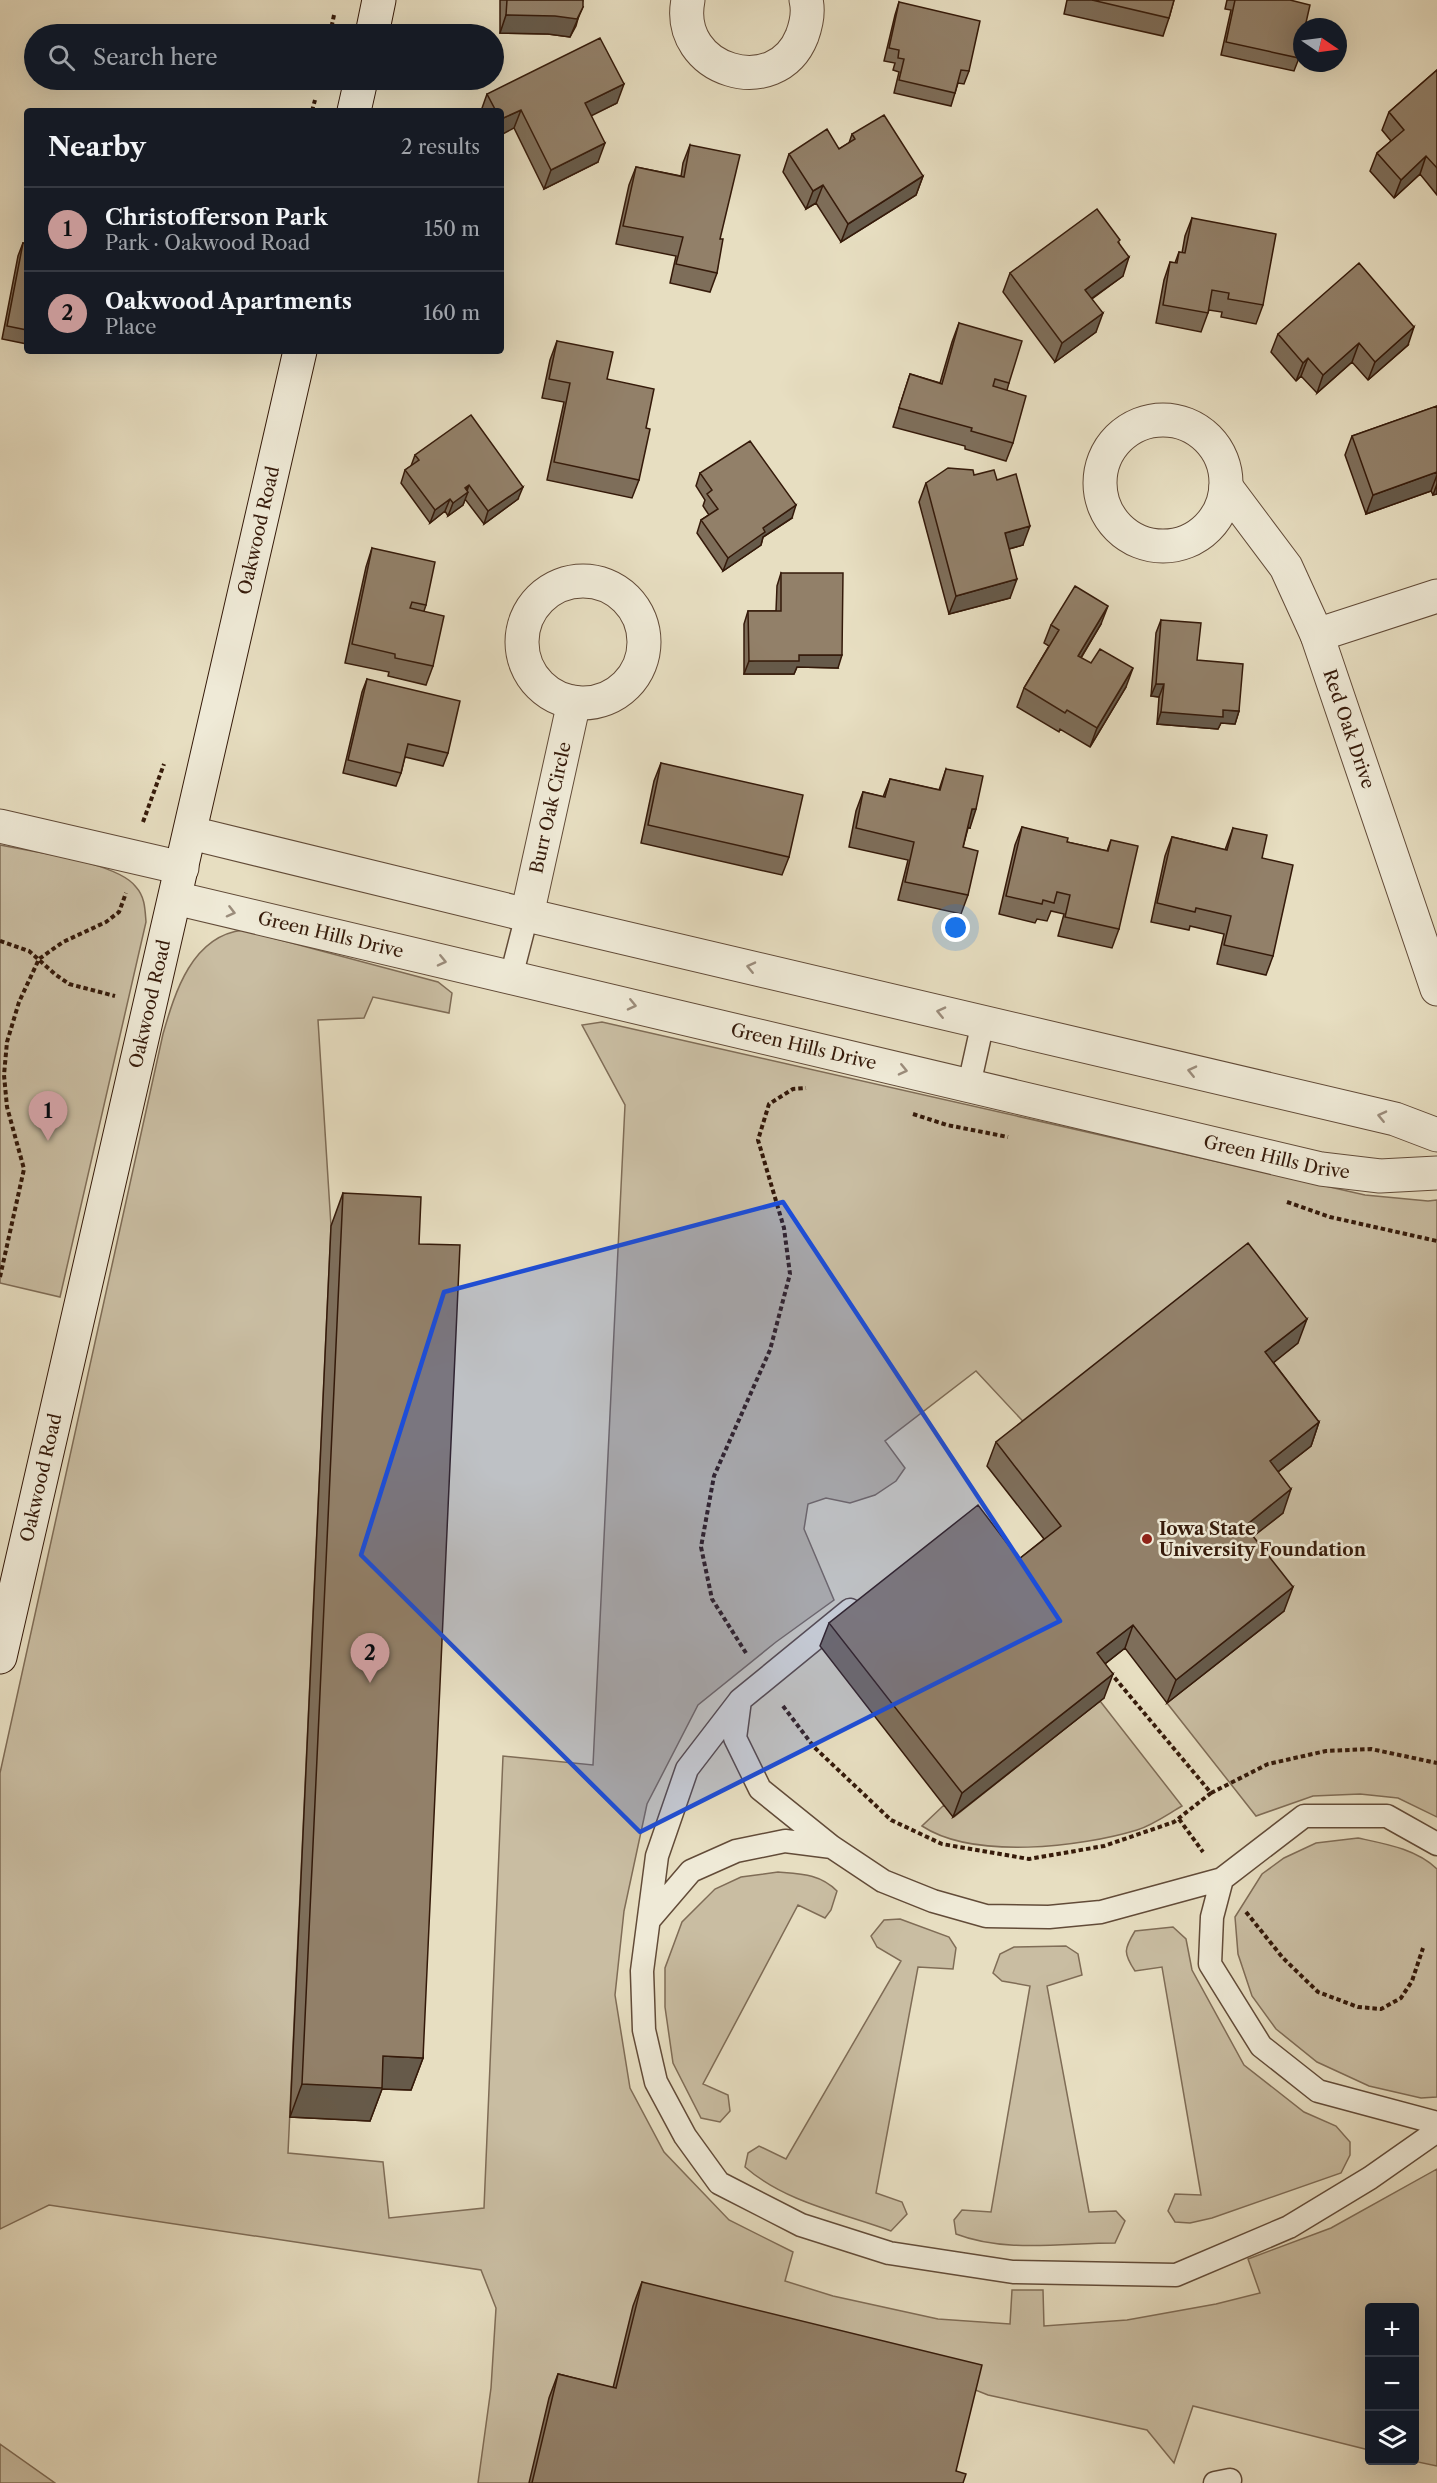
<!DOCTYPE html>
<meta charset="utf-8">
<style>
body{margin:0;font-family:"Libre Caslon Text",serif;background:#242831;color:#f1f3f6}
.controls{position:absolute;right:18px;bottom:18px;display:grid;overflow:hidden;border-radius:6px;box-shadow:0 6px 24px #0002}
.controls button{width:54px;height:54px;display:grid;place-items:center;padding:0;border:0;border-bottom:2px solid #363941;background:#171b24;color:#f1f3f6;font:30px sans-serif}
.compass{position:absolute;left:1293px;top:18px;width:54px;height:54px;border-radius:50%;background:#171b24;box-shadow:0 6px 24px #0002;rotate:103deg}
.you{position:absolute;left:956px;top:928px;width:21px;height:21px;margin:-15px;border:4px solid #fff;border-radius:50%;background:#1a73e8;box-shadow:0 0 0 9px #1a73e833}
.badge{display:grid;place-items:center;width:39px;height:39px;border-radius:50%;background:#c59692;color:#111;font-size:20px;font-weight:700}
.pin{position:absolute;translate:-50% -50px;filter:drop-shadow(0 2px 3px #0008)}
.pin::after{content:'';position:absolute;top:32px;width:21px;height:18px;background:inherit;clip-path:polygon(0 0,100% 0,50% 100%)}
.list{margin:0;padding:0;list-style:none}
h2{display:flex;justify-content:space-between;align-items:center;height:78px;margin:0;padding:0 24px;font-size:26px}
h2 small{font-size:20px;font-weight:400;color:#9ea1a6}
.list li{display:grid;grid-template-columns:39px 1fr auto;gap:18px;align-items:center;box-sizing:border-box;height:84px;padding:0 24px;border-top:2px solid #363941}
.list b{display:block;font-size:22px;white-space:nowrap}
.list p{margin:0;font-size:20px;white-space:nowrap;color:#9ea1a6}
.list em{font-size:20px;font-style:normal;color:#9ea1a6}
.icon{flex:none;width:33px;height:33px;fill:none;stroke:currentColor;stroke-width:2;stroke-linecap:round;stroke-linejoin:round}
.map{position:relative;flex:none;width:1437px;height:2483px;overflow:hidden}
.search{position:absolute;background:#171b24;box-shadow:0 6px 24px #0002;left:24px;top:24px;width:480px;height:66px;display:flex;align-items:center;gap:15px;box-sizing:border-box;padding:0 21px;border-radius:33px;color:#9ea1a6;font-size:22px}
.panel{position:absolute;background:#171b24;box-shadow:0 6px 24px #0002;left:24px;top:108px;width:480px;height:246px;border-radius:6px}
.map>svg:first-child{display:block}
.green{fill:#c9bda2;stroke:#7f6c56;stroke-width:1.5}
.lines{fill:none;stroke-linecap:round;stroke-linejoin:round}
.lane-casing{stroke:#624b38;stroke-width:25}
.street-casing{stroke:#624b38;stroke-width:35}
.secondary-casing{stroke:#351a0a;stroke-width:35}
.path{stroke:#351a0a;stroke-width:4;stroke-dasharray:4.5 3;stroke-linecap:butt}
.lane{stroke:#efead7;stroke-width:22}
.street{stroke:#efead7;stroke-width:33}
.secondary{stroke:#efead7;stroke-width:33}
.wall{fill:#7e6e5a;stroke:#351a0a;stroke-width:1.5}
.shaded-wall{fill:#665a4a;stroke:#351a0a;stroke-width:1.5}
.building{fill:#928069;stroke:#351a0a;stroke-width:1.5}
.oneway{stroke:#9b8c7b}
.marked{fill:#1d4ed8;fill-opacity:0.2;stroke:#1d4ed8;stroke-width:4.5;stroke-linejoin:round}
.poi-dot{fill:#8f2418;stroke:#efead7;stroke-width:2}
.labels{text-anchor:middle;stroke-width:5;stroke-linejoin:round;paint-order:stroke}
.street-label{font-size:18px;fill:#351a0a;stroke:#efead7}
.poi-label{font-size:18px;font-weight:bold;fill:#351a0a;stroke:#efead7;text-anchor:start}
</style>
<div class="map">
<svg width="1437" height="2483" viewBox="0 0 1437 2483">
<rect width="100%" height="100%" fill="#e7dec1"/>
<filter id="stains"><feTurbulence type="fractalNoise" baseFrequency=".00333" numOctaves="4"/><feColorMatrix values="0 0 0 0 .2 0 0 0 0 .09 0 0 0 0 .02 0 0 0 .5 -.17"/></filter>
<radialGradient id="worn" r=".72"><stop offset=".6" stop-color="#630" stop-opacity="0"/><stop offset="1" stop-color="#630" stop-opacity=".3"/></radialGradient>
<path class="green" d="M0 845C32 852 118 862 136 887 145 897 145 909 146 922L60 1297 0 1283Z
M243 930 438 982 452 993 449 1013 373 997 364 1018 318 1020 331 1226 288 2153 383 2162 389 2218 484 2208 503 1756 593 1765 625 1105 582 1025 602 1022 1365 1195 1428 1201 1437 1200V1817L1398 1798 1360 1794 1313 1796 1256 1816 1167 1703 1032 1431 976 1371 885 1441 905 1468 896 1481 875 1495 850 1503 826 1498 808 1504 804 1529 834 1600 776 1642 698 1705 647 1804 624 1911 615 1995 630 2088 664 2152 729 2220 793 2252 785 2281 833 2296 938 2319 1010 2324 1012 2290H1043L1044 2326 1127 2320 1216 2304 1260 2293 1248 2259 1331 2228 1437 2169V2466L1413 2461 1414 2308H1370L1369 2450 1193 2406 1174 2463 1147 2430 988 2395 973 2389 607 2412 529 2483H478L491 2388 496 2308 481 2270 49 2205 0 2229V1773L163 1034C175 992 192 936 243 930Z
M1100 1701 1182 1806C1168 1814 1153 1825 1137 1830 1081 1847 974 1860 922 1826L944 1805 954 1817Z
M1358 1838C1386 1844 1416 1849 1437 1869V2097L1421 2098 1369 2086 1317 2062 1276 2029 1252 1996 1238 1954 1235 1917 1262 1874 1284 1858 1316 1843Z
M778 1872C802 1874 820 1874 837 1891L831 1910 825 1918 798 1905 703 2084 728 2095 730 2111 720 2122 701 2118 673 2063 665 2007V1968L682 1922 715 1889 741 1877Z
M900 1919 949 1937 956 1948 953 1969 918 1967 876 2193 902 2202 907 2214 891 2231C842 2213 785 2202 745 2167L748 2153 759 2146 786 2159 901 1961 877 1947 871 1936 884 1920Z
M1173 1927 1186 1939 1192 1970 1244 2065 1304 2112 1336 2126 1350 2142V2155L1341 2173 1212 2218 1190 2223 1175 2222 1168 2211 1175 2194 1201 2195 1162 1967 1135 1971C1123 1953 1124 1949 1135 1931Z
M1066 1946 1078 1954 1082 1975 1047 1986 1089 2212 1116 2211 1125 2221 1115 2243C1063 2243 1005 2253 956 2234L954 2220 962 2210 991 2212 1030 1986 1002 1981 993 1973 1000 1954 1014 1947Z
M0 2444 55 2483H0Z"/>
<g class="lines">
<defs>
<path id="lane" d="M511 977 527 915
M969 1085 983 1022
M740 1700 850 1610
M1437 1844 1387 1816H1304L1222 1879 1212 1917 1210 1964 1261 2046 1318 2091 1437 2123
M1222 1879 1101 1912 1049 1917 986 1916 933 1901 883 1881 832 1847 760 1789 735 1738 740 1700 687 1769 657 1856 642 1971 644 2030 656 2082 685 2136 719 2183 801 2225 889 2253 1013 2272 1176 2275 1289 2227 1370 2178 1437 2131
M649 1920 691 1871 736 1851 785 1841 832 1847
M1215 2483 1230 2480"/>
<g id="street">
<path d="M688 0C674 71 776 102 802 36 806 25 809 12 806 0"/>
<circle cx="1163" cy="483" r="63"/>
<path id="s1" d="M1226 487 1286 567 1317 635 1437 989"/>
<circle cx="583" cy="642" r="61"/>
<path d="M1317 635 1437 596"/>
<path d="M0 826 182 868"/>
<path d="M191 833 527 915 1395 1119 1437 1135"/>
<path id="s2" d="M175 898 1321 1169 1380 1176 1437 1173"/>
<path id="s3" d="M527 915 574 702"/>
</g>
<g id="secondary">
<path d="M372 34 379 0"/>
<path d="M354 111 361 80"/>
<path id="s4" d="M0 1657 300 351"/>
</g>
</defs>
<use href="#lane" class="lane-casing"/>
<use href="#street" class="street-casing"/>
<use href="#secondary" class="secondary-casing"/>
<path class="path" d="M330 34 334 15
M312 111 315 100
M143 822 164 764
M0 941 29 951 56 975 69 984 115 996
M913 1114 947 1125 1008 1137
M1287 1202 1330 1217 1437 1241
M0 1277 24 1169 7 1107 4 1075 7 1042 19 1002 39 959 63 942 106 922 119 912 126 893
M746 1653 712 1599 701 1547 714 1476 770 1350 790 1274 784 1228 758 1140 769 1104 793 1089 806 1088
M783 1706 814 1747 891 1820 942 1844 1029 1859 1104 1846 1174 1822 1211 1793 1109 1671
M1211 1793 1268 1764 1326 1751 1371 1749 1437 1763
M1179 1819 1203 1852
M1246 1912 1283 1958 1318 1992 1358 2007 1381 2009 1401 1998 1412 1981 1423 1948"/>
<use href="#lane" class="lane"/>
<use href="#street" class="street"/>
<use href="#secondary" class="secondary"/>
</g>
<path class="wall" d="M500 0H583L576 26 570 37 548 34 500 33Z
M1067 0H1174L1169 18 1163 36 1064 14Z
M1227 0H1290L1299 58 1294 71 1221 55 1231 10 1225 9Z
M899 2 969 71 964 84 958 83 951 106 894 93 899 72 893 70 895 63 884 61 895 15Z
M1437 70V195L1420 174 1394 198 1370 171 1377 153 1391 141 1382 130 1389 112Z
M487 94 617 103 591 115 598 162 544 189 514 128 501 111H481Z
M852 134 923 176 916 195 841 242 816 203 806 209 783 172 789 154 839 149 849 143Z
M690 145 720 239 717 273 710 292 670 283 676 256 616 244 629 185 636 167 681 176 683 163Z
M1192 218 1263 305 1256 324 1221 317 1222 312 1209 310 1201 332 1156 323 1164 280 1170 262 1175 263 1179 252 1182 253 1185 236Z
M23 243 27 244V344L2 339 18 256Z
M1119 243 1123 276 1092 299 1096 332 1055 362 1003 292 1010 273Z
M959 323 1009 383 1007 390 1013 443 1006 461 965 449V446L893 427 910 374 940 383 952 342Z
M1278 334 1408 345 1368 380 1352 362 1317 393 1301 376 1296 381 1271 352Z
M557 341 607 379 639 480 632 498 547 480 564 402 542 398 550 360Z
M1437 406V494L1433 495 1431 491 1366 514 1345 455 1352 436Z
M415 455 518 499 484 524 465 499 463 505 448 516 445 511 430 523 401 483 405 470 411 466Z
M700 473 792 518 763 537 761 545 723 571 697 533 701 520 709 515 703 506 705 500 696 486Z
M974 475 997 480 1023 545 1009 549 1010 598 949 614 919 502 926 483Z
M372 548 426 605 424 611 433 666 426 685 388 676 389 672 345 663 366 567Z
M781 573 838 668 797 667 794 674H744V624L748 611H776L777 586Z
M1161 620 1197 660 1239 711 1235 724 1221 723 1218 729 1157 724 1159 697 1151 696 1156 633Z
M1101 624 1081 658 1126 687 1090 747 1060 729 1059 732 1017 707 1024 688 1049 646 1044 643 1051 625Z
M367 679 448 753 443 766 405 757 401 773 396 786 343 773 362 692Z
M661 763 789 857 782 875 641 843 654 781Z
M946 769 970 828H968L963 847 968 895 961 914 898 900 908 860 849 847 856 811 863 792 883 797 890 779 939 790Z
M1022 827 1067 842 1107 851 1111 840 1119 929 1112 948 1058 936 1064 914 1051 911 1047 921 1037 919 1035 923 999 914 1015 845Z
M1233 828 1262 858 1273 956 1266 975 1217 964 1224 934 1190 926 1189 930 1151 922 1165 856 1172 837 1225 850Z
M343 1193 419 1244 423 2058 411 2090 382 2089 370 2121 290 2117 331 1226Z
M1298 1343 1273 1362 1319 1422 1311 1446 1278 1472 1283 1513 1253 1536 1284 1611 1167 1703 1125 1648 1105 1664 1104 1698 953 1817 820 1646 829 1623 1019 1559 1044 1539 987 1466 996 1442Z
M642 2282 956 2471 963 2483H529L549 2398 558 2374 613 2388 633 2306Z"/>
<path class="shaded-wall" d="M583 7 570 37 548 34 500 33 506 15Z
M624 84 617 103 579 122 585 103Z
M521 110 514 128 501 135V119Z
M605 143 598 162 544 189 551 170Z
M1426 156 1420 174 1394 198 1401 180Z
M923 176 916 195 841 242 848 224Z
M823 185 816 203 806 209 813 191Z
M1129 257 1123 276 1078 308 1085 290Z
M1103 313 1096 332 1055 362 1062 343Z
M1414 327 1408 345 1368 380 1375 362Z
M1359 343 1352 362 1317 393 1323 375Z
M1308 358 1301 376 1296 381 1303 363Z
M1437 472V475L1431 491 1366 514 1373 495Z
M1437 484V494L1433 495Z
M469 485 466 494 468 492 463 505 448 516 453 503Z
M523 487 518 499 484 524 488 511Z
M450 499 445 511 430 523 435 510Z
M796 505 792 518 763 537 761 545 723 571 728 558 763 528Z
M1030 526 1023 545 998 552 1005 533Z
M1017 579 1010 598 949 614 956 596Z
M1108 606 1101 624 1071 674 1078 656Z
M799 655H842L838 668 797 667 794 674H744L749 661Z
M1133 668 1126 687 1090 747 1097 728Z
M1156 684H1164L1159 697 1151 696Z
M1223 710 1239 711 1235 724 1221 723 1218 729 1157 724 1161 712Z
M972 809H976L970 828 966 827Z
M1307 1319 1298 1343 1257 1376 1265 1352Z
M1319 1422 1311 1446 1261 1485 1270 1461Z
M1291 1489 1283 1513 1236 1550 1245 1526Z
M1293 1587 1284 1611 1167 1703 1176 1680Z
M1133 1625 1125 1648 1088 1677 1097 1653Z
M1113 1674 1104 1698 953 1817 962 1793Z
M383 2056 423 2058 411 2090 382 2089 370 2121 290 2117 302 2084Z"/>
<path class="building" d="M507 0H583V7L577 19 555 16 506 15Z
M1092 0H1174L1169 18Z
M1235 0H1290L1310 5 1305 27H1302V41L1299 58 1226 42Z
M899 2 980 21 969 71 961 70 955 93 899 80 904 59 898 58 899 50 889 48Z
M600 38 624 84 585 103 605 143 551 170 521 110 501 119V111H496L487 94Z
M1437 70V168L1426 156 1401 180 1377 153 1404 130 1389 112Z
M884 115 923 176 848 224 823 185 813 191 789 154 827 129 839 149 855 139 852 134Z
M690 145 740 155 720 239H723L717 273 676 264 683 237 623 226 636 167 684 177Z
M1097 209 1120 240 1118 242 1129 257 1085 290 1103 313 1062 343 1010 273Z
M1192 218 1276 234 1263 305 1228 299 1229 293 1212 290 1208 313 1163 305 1170 262 1177 263 1179 252 1185 253Z
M23 243 27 244V330L7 326Z
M1359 263 1414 327 1375 362 1359 343 1323 375 1308 358 1303 363 1278 334Z
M959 323 1022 341 1009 383 995 379 993 386 1026 396 1013 443 971 431 972 428 899 408 910 374 942 384Z
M557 341 613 352 607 379 654 389 646 428 650 429 639 480 554 462 570 383 549 379Z
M1437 406V472L1373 495 1352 436Z
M471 415 523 487 488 511 469 485 465 488 468 492 453 503 450 499 435 510 405 470 419 460 415 455Z
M750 441 796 505 763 528 765 532 728 558 701 520 718 509 707 494 712 490 700 473Z
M948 468 973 470 974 475 994 470 997 480 1016 474 1030 526 1005 533 1017 579 956 596 926 483Z
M372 548 435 562 426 605 412 602 410 608 444 616 433 666 395 658V654L352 644Z
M781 573H843L842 655H799V661H749L748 611H781Z
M1075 586 1108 606 1078 656 1091 663 1100 649 1133 668 1097 728 1067 710 1065 713 1024 688 1059 630 1051 625Z
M1161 620 1201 623 1197 660 1243 664 1239 711 1223 710V717L1161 712 1164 684H1156Z
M367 679 460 701 448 753 408 744 401 773 348 760Z
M661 763 803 795 789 857 648 825Z
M946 769 983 776 976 809H972L963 847 978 851 968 895 905 882 914 842 856 828 863 792 885 797 890 779 940 790Z
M1022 827 1068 838 1067 842 1108 851 1111 840 1138 846 1119 929 1065 917 1070 895 1057 892 1054 903 1043 900 1042 904 1006 896Z
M1233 828 1267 835 1262 858 1293 865 1273 956 1224 945 1231 916 1196 908 1195 912 1157 903 1172 837 1227 850Z
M343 1193 421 1197 419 1244 460 1245 423 2058 383 2056 382 2088 302 2084Z
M1248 1243 1307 1319 1265 1352 1319 1422 1270 1461 1291 1489 1245 1526 1293 1587 1176 1680 1133 1625 1097 1653 1113 1674 962 1793 829 1623 978 1505 1019 1559 1061 1526 996 1442Z
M642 2282 982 2365 956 2471 966 2474 963 2483H532L558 2374 616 2388Z"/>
<defs><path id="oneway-chevron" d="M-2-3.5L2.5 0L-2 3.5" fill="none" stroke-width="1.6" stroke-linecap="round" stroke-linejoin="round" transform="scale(1.5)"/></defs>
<g class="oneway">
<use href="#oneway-chevron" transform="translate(231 912) rotate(14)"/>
<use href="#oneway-chevron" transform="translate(442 961) rotate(13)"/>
<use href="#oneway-chevron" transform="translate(751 967) rotate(-167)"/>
<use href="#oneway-chevron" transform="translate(632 1005) rotate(13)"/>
<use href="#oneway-chevron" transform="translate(941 1012) rotate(-167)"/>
<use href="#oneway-chevron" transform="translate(903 1070) rotate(13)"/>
<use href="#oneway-chevron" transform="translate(1192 1071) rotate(-167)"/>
<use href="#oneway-chevron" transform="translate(1382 1116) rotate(-167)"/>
</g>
<path class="marked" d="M783 1202 1060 1621 640 1832 361 1555 444 1292Z"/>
<circle class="poi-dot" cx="1147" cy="1539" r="6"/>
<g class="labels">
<g class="street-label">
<text dy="6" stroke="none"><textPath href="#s4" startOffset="1156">Oakwood Road</textPath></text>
<text dy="6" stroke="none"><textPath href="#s1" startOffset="274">Red Oak Drive</textPath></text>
<text dy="6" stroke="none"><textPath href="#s3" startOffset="110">Burr Oak Circle</textPath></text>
<text dy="6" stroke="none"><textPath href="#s2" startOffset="160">Green Hills Drive</textPath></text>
<text dy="6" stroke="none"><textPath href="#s4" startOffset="670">Oakwood Road</textPath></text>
<text dy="6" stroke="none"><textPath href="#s2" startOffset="646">Green Hills Drive</textPath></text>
<text dy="6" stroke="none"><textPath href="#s2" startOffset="1132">Green Hills Drive</textPath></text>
<text dy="6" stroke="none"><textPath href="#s4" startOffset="184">Oakwood Road</textPath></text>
</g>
<g class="poi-label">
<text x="1159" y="1535">Iowa State<tspan x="1159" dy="21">University Foundation</tspan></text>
</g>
</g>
<rect width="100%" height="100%" filter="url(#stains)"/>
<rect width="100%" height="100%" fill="url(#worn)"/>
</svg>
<div class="controls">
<button>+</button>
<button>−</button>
<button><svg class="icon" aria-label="layers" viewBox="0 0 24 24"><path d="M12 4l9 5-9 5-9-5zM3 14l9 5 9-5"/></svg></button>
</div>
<svg class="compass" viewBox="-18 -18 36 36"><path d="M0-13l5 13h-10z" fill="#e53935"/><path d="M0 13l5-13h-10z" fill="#9ea1a6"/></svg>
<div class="you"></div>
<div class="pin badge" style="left:48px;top:1141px">1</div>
<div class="pin badge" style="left:370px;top:1683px">2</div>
<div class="search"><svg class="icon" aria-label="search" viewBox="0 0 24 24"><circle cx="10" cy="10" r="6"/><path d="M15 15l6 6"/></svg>Search here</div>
<section class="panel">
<h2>Nearby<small>2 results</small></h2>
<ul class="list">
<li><span class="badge">1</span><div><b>Christofferson Park</b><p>Park · Oakwood Road</p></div><em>150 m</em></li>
<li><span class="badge">2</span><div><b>Oakwood Apartments</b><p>Place</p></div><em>160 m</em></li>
</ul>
</section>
</div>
